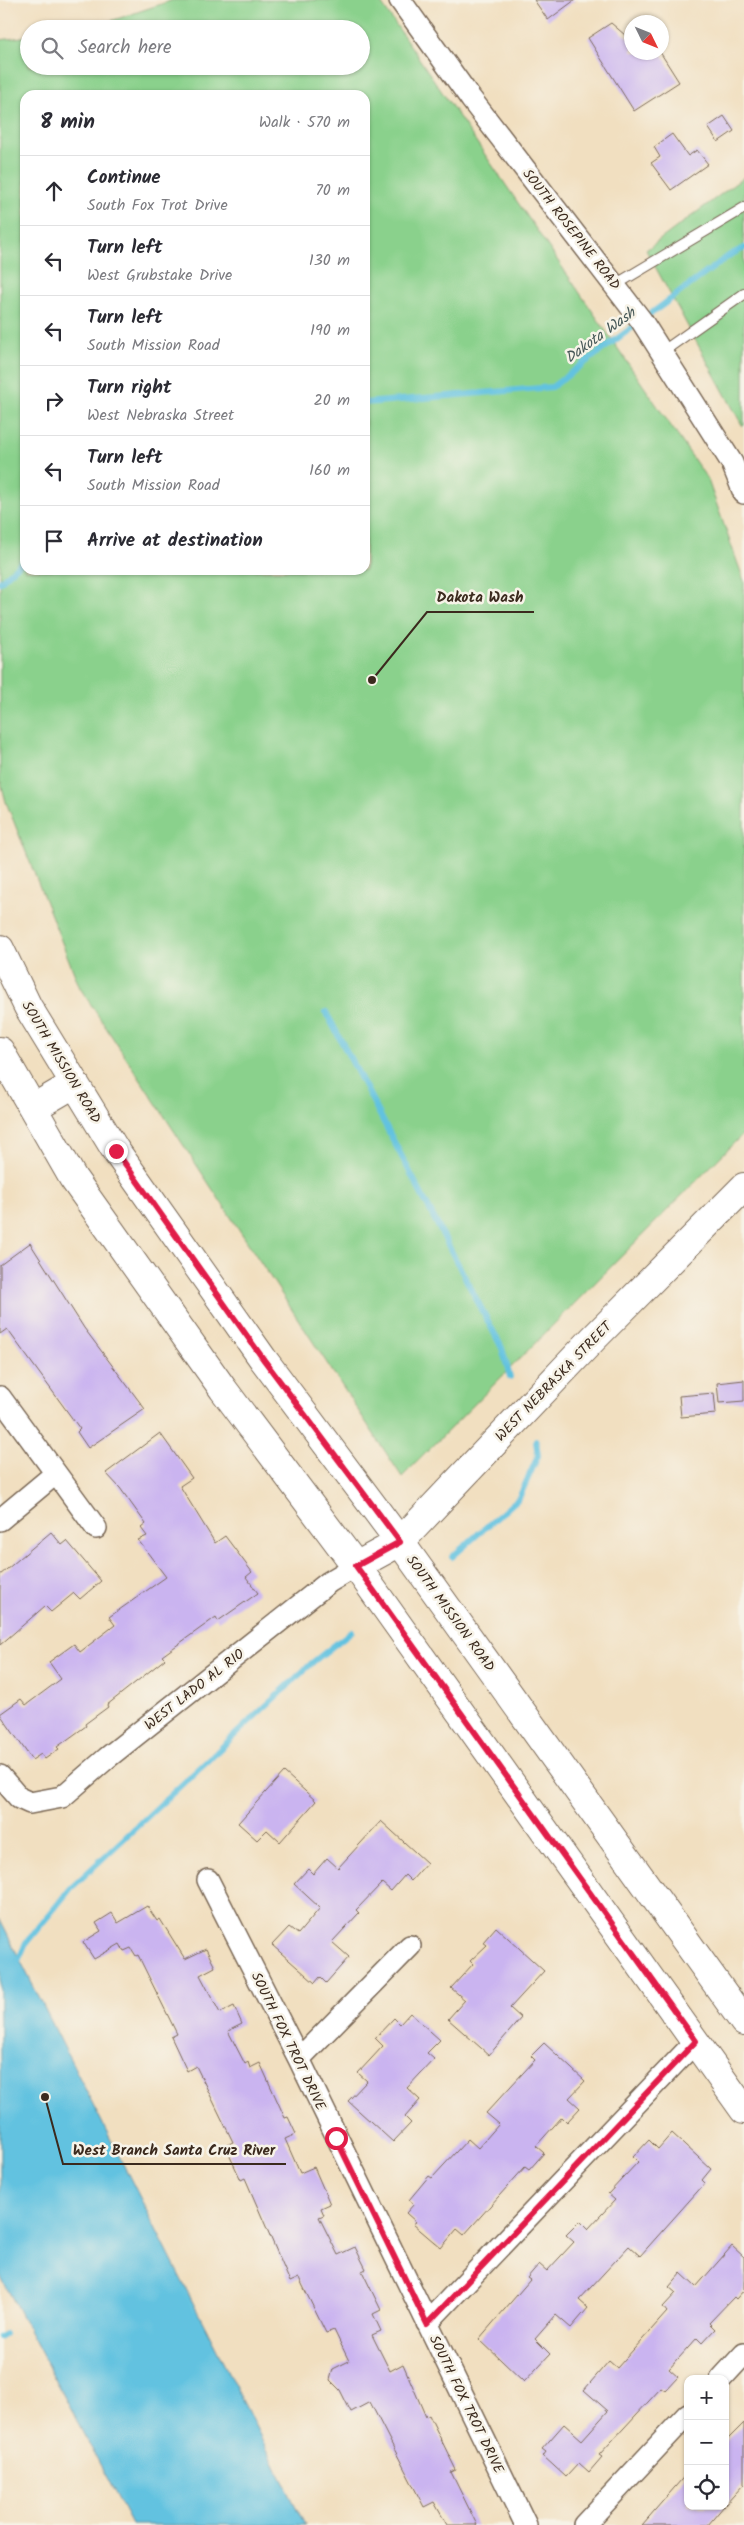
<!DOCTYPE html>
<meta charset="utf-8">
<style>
body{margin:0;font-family:Kalam,sans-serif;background:#f7f7f7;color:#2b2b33}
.controls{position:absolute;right:15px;bottom:15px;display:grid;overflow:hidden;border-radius:10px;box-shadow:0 1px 4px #0004}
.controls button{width:45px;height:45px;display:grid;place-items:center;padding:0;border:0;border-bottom:1px solid #e1e1e2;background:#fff;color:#2b2b33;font:25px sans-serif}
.compass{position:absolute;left:624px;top:15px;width:45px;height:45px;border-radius:50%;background:#fff;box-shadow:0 1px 4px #0004;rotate:133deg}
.stop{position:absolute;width:15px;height:15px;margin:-11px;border:4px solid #e11d48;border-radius:50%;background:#fff}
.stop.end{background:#e11d48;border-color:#fff;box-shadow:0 1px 5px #0008}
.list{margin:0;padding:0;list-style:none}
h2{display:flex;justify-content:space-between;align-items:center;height:65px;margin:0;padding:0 20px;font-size:21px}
h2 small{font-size:16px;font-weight:400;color:#7c7c81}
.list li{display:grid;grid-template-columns:32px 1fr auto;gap:15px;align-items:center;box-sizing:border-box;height:70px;padding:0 20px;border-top:1px solid #e1e1e2}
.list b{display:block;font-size:19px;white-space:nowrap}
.list p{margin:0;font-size:16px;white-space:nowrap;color:#7c7c81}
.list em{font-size:16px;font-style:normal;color:#7c7c81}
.icon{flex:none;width:28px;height:28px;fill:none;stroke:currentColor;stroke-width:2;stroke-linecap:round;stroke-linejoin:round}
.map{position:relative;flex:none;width:744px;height:2525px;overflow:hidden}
.search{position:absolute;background:#fff;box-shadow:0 1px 4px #0004;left:20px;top:20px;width:350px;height:55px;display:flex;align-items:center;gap:12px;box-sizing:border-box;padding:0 18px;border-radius:28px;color:#7c7c81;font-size:19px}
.panel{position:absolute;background:#fff;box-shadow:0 1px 4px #0004;left:20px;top:90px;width:350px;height:485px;border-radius:15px}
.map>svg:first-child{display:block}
.green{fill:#8ad18c;stroke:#627e55;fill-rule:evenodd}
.water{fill:#62c2e0;stroke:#4e767f}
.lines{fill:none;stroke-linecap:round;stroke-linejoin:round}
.stream{stroke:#62c2e0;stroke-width:6}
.building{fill:#cab4f0}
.lane-casing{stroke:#7b6957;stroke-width:12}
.street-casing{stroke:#7b6957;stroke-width:24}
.secondary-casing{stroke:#7b6957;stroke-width:30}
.lane{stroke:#fff;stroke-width:10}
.street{stroke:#fff;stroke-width:21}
.secondary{stroke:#fff;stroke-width:28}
.route{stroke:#e11d48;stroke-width:6}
.labels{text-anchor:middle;stroke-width:5;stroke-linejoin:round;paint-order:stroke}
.street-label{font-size:14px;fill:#3b2a1e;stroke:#f7f3e8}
.water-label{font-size:15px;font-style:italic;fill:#475858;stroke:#f7f3e8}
.leader{fill:none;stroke:#3b2a1e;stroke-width:2}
.callout-dot{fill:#3b2a1e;stroke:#f7f3e8;stroke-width:2}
.callout-label{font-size:15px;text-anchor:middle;font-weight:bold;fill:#3b2a1e;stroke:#f7f3e8;stroke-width:5;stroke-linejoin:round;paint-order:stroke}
</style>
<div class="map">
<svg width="744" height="2525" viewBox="0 0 744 2525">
<rect width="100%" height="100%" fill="#f7f3e8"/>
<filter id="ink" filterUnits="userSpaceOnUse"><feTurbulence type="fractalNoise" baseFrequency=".02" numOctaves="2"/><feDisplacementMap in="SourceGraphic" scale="10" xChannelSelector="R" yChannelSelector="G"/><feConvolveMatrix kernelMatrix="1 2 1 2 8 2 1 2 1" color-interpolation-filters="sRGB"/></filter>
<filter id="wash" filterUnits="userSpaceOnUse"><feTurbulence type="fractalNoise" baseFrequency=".0096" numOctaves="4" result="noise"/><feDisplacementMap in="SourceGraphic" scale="20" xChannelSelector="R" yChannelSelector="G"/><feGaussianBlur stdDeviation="1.12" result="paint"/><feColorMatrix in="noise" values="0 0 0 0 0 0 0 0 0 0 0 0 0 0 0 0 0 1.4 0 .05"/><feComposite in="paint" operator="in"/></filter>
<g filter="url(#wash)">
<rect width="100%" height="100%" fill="#f1dfc0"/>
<path class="green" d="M173 0H379L708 480 744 581V1133L402 1477 80 988 6 802 0 779V40L29 36V66H361V29H87ZM25 95H365V570H25Z
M744 177V425H742L646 250Z"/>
<path class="water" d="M0 1920 293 2501 305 2525H132L0 2275Z"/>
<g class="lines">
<path class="stream" d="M365 403 552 387 730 255 744 248
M0 582 25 559
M326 1012 502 1348 510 1377
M452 1557 519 1498 538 1456 536 1441
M16 1965 26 1943 71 1888 313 1662 352 1631
M0 2337 5 2334"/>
</g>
<g id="blocks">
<path class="building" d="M534 0H575L548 20Z
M611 23 632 41V52H660L679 82 634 111 588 38Z
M724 116 734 131 718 142 708 127Z
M672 134 688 156 697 150 708 164 671 190 651 163 660 157 654 147Z
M30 1243 84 1328 145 1409 88 1448 77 1432 80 1429 7 1329 0 1334V1265Z
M744 1380V1401L719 1403 717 1383Z
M714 1393 716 1414 681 1417 679 1396Z
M160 1433 192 1478 180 1486 215 1543 225 1536 252 1572 246 1577 258 1593 218 1621 216 1617 162 1656 165 1659 107 1705 108 1707 85 1724 86 1726 57 1747 59 1749 45 1759 41 1754 32 1760 0 1714 21 1699 26 1705 61 1679 49 1662 74 1644 80 1652 115 1625 109 1617 166 1577 138 1540 147 1536 141 1528 146 1524 120 1488 106 1473Z
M51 1532 62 1545 67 1541 101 1581 80 1599 74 1593 51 1612 45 1606 0 1645V1575Z
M284 1772 316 1801 280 1842 267 1830 257 1840 238 1823Z
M381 1821 427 1863 411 1881 405 1875 391 1891 382 1883 356 1910 359 1913 332 1942 349 1957 326 1983 320 1977 315 1983 272 1945 289 1927 298 1934 320 1908 294 1884 308 1869 313 1874 327 1858 338 1868Z
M147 1906 157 1921 160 1919 185 1959 206 1949 215 1967 200 1975 220 2013 234 2006 242 2024 228 2031 245 2064 248 2062 250 2068 260 2063 285 2118 288 2117 296 2134 285 2139 300 2173 314 2167 330 2204 321 2208 324 2215 319 2217 338 2255 355 2247 366 2269 362 2271 381 2310 373 2314 381 2331 372 2335 390 2371 403 2364 426 2417 429 2415 456 2470 451 2472 477 2525H447L434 2502 424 2507 370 2402 351 2412 340 2390 330 2380 333 2369 349 2361 334 2330 326 2333 299 2278 290 2282 245 2178 241 2180 225 2146 233 2142 196 2066 187 2071 171 2037 177 2034 138 1955 136 1956 131 1948 124 1951 120 1944 94 1959 83 1942 101 1931 96 1923 112 1913 118 1923Z
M496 1927 544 1971 510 2008 521 2018 489 2055 448 2019 465 2000 451 1988 473 1964 470 1961 487 1945 483 1942Z
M410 2013 440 2040 427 2053 434 2059 407 2088 420 2100 405 2117 411 2123 393 2142 348 2101 367 2081 358 2073 383 2046 375 2038 394 2018 400 2024Z
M544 2043 585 2081 569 2098 580 2108 567 2122 562 2117 536 2146 544 2153 529 2170 525 2167 464 2235 457 2229 441 2248 413 2224 416 2222 406 2213 414 2204 409 2200 429 2176 432 2178 468 2139 478 2148 499 2124 486 2113 535 2060 531 2056Z
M672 2133 711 2169 702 2180 705 2183 640 2256 629 2246 579 2300 588 2308 571 2328 556 2315 535 2339 550 2354 524 2382 479 2339 530 2280 527 2278 539 2264 547 2271 574 2242 566 2235 580 2221 588 2229 615 2200 608 2194 638 2162 633 2157 649 2140 658 2149Z
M732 2246 744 2257V2290L736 2299 734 2297 709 2323 715 2329 702 2343 697 2338 669 2369 678 2377 665 2391 661 2388 599 2455 602 2457 589 2472 579 2463 566 2477 543 2456 546 2452 542 2449 564 2424 582 2440 608 2411 584 2390 609 2361 617 2368 667 2312 663 2307 676 2293 669 2287 681 2273 696 2287Z
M744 2423V2484L725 2505V2442Z
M688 2472V2506H724L708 2525H642Z"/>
</g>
</g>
<g filter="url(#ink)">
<use href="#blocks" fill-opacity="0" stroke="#7b6957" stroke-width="1"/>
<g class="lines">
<defs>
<path id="lane" d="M615 285 744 208
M662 352 744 294"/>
<path id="street" d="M400 0 471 99 641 320 732 463 744 493
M0 1397 96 1528
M0 1520 55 1474
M0 1776 19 1798 30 1803 62 1797 107 1758 329 1582 356 1566
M208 1880 299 2059 526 2525
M299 2059 410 1946
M427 2323 696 2041
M721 2379 744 2354
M584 2525 688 2414"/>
<path id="secondary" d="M0 949 28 1007 116 1151 263 1359 400 1542 744 2022
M0 1051 73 1178 223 1389 356 1566 744 2110
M33 1108 74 1084
M356 1566 400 1542 593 1339 744 1187"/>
</defs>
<use href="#lane" class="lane-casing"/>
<use href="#street" class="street-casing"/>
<use href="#secondary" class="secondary-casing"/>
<use href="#lane" class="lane"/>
<use href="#street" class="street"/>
<use href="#secondary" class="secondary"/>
</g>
</g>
<g class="lines" filter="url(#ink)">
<path class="route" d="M116 1151 264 1360 400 1542 356 1566 696 2041 427 2324 336 2138"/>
</g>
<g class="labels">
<g class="street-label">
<text transform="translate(572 229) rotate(52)" y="5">SOUTH ROSEPINE ROAD</text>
<text transform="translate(62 1062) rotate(59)" y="5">SOUTH MISSION ROAD</text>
<text transform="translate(553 1381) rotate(-46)" y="5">WEST NEBRASKA STREET</text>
<text transform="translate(451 1613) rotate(54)" y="5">SOUTH MISSION ROAD</text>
<text transform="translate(194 1689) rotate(-38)" y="5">WEST LADO AL RIO</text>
<text transform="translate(289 2041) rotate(64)" y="5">SOUTH FOX TROT DRIVE</text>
<text transform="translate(467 2404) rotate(64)" y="5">SOUTH FOX TROT DRIVE</text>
</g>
<g class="water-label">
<text transform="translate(600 335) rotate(-36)" y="5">Dakota Wash</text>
</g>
</g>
<path class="leader" d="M372 680L427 612H534M45 2097L63 2164H286"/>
<g class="callout-dot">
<circle cx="372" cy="680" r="5"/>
<circle cx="45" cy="2097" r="5"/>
</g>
<g class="callout-label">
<text x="480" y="602">Dakota Wash</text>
<text x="174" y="2155">West Branch Santa Cruz River</text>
</g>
</svg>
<div class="controls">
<button>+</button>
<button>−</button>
<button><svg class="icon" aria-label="locate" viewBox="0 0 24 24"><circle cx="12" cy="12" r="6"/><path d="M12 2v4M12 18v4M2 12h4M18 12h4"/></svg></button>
</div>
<svg class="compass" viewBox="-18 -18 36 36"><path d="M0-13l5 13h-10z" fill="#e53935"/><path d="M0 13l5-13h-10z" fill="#7c7c81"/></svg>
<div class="stop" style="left:336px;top:2138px"></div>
<div class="stop end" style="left:116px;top:1151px"></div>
<div class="search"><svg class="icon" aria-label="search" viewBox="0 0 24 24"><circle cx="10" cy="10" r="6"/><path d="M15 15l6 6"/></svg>Search here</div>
<section class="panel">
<h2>8 min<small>Walk · 570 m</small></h2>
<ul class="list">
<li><svg class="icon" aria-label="ahead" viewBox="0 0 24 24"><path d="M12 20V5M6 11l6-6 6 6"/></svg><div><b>Continue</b><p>South Fox Trot Drive</p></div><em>70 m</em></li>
<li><svg class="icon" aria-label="left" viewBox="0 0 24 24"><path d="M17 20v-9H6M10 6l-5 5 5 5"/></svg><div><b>Turn left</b><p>West Grubstake Drive</p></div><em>130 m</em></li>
<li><svg class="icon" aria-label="left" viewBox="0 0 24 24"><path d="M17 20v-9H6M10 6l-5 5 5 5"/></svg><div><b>Turn left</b><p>South Mission Road</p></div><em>190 m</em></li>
<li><svg class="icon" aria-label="right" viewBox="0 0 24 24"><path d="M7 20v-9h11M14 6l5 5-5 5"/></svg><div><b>Turn right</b><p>West Nebraska Street</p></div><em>20 m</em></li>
<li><svg class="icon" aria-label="left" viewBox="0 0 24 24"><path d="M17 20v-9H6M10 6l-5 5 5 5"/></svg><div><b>Turn left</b><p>South Mission Road</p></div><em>160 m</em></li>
<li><svg class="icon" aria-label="arrive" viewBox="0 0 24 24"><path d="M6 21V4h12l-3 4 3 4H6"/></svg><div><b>Arrive at destination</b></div></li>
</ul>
</section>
</div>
